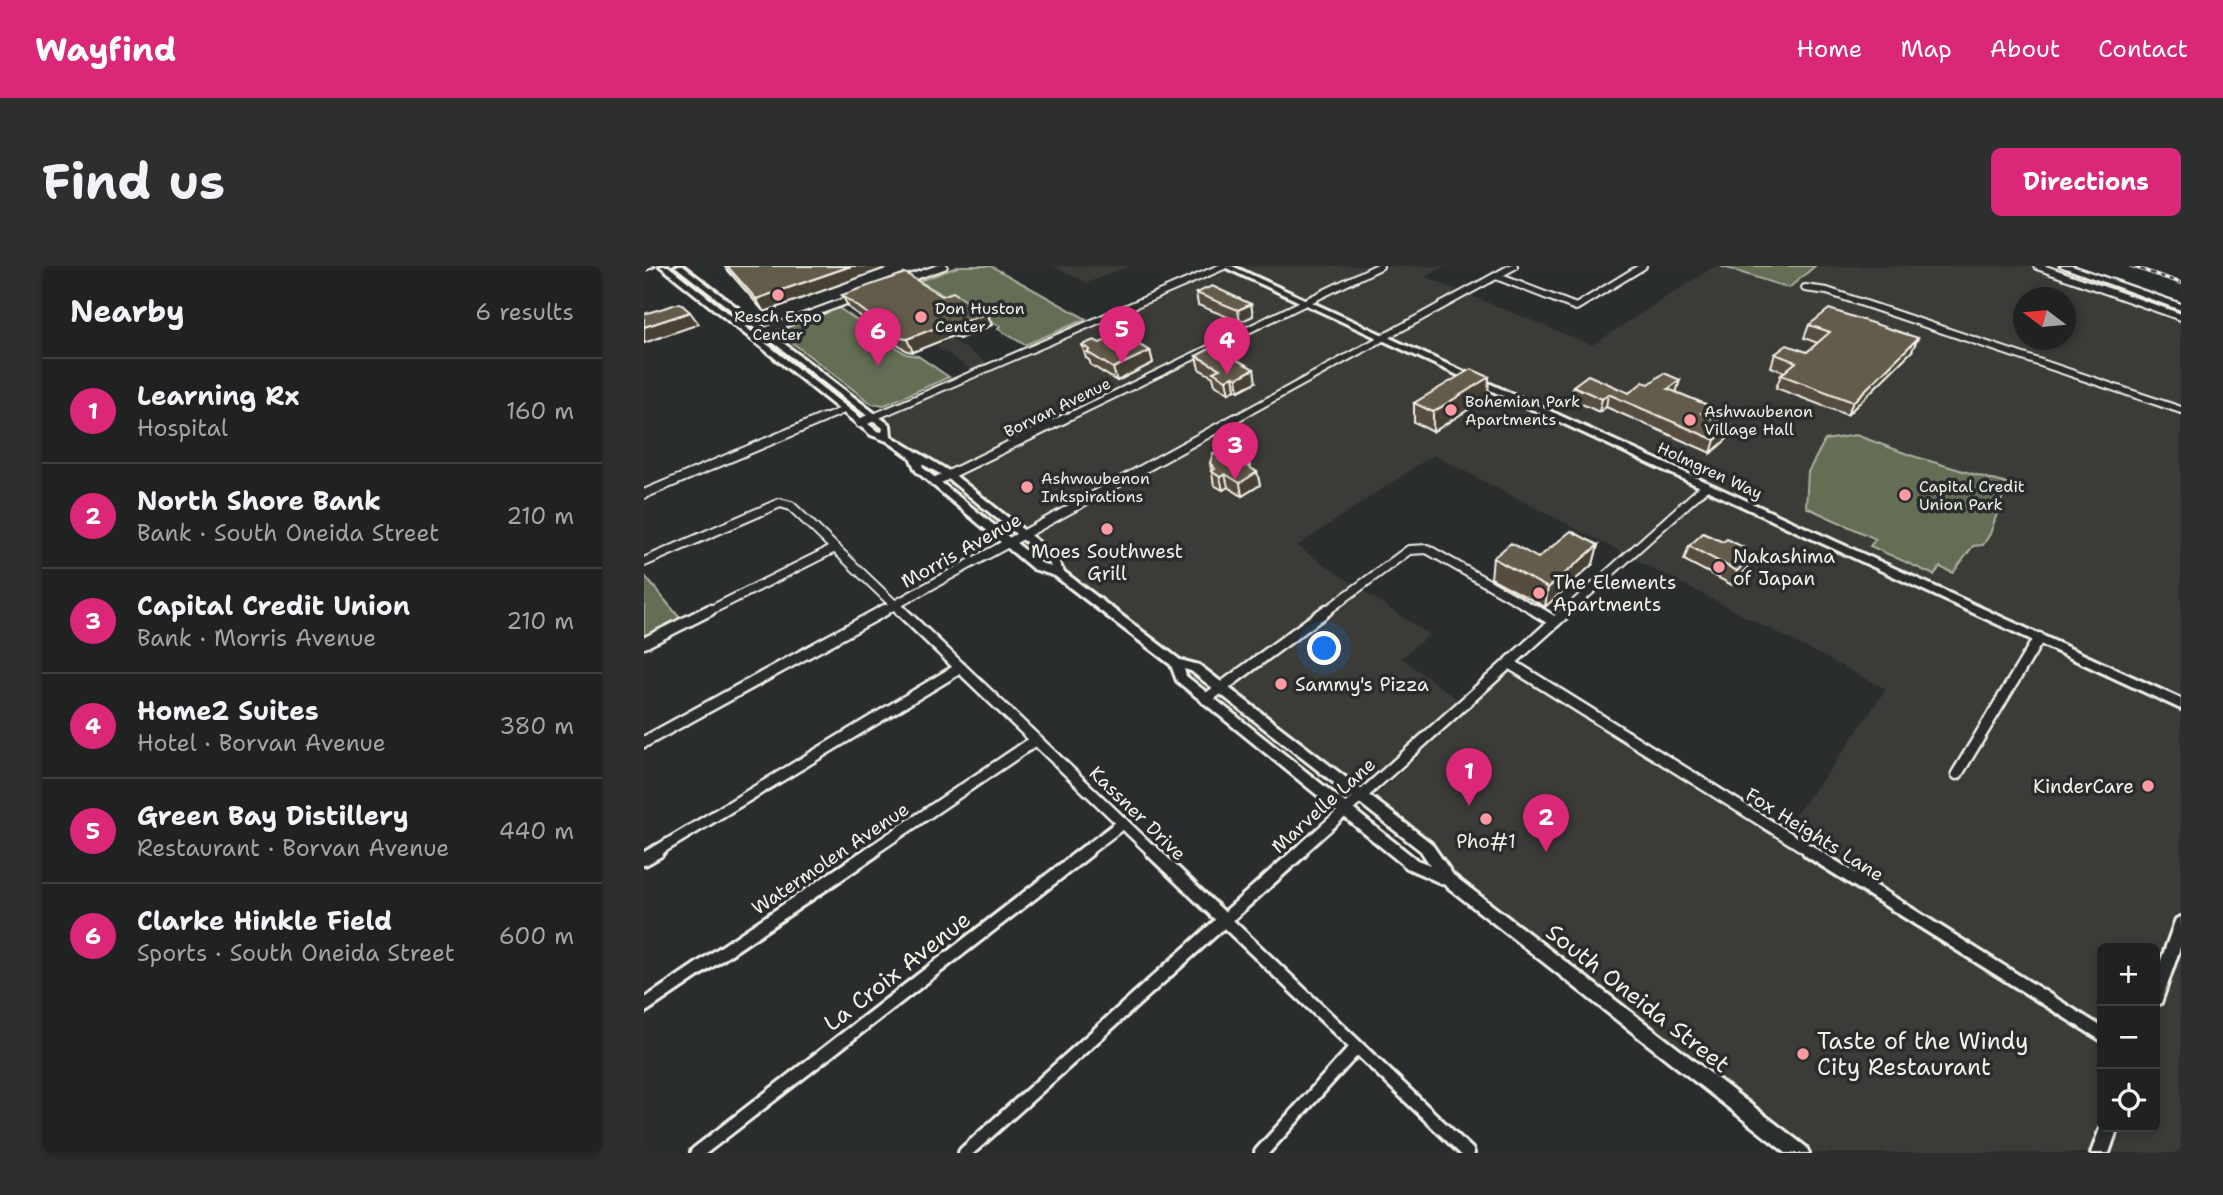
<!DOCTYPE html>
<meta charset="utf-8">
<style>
body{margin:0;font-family:"Shantell Sans",sans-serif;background:#2d2f2f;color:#f1f3f6}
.controls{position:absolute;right:21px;bottom:21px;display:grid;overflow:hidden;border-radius:10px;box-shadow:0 4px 10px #0003}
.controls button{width:63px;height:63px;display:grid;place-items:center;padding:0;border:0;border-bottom:2px solid #3d3f40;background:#202222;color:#f1f3f6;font:35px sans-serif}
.compass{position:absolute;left:1369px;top:21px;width:63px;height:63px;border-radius:50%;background:#202222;box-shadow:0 4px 10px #0003;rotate:286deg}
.you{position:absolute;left:681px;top:383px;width:24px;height:24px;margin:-18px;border:5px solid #fff;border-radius:50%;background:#1a73e8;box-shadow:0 0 0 10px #1a73e833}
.badge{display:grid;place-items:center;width:46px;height:46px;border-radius:50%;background:#db2777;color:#fff;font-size:23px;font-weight:700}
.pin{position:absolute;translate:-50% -58px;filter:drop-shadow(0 2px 4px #0008)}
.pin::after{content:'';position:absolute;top:37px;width:24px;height:21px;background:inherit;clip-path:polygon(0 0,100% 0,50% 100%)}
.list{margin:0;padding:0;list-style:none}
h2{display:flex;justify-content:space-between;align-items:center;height:91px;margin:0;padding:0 28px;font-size:30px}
h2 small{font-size:23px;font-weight:400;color:#a2a4a5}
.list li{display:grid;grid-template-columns:46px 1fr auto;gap:21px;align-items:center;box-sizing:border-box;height:105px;padding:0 28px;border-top:2px solid #3d3f40}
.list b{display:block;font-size:26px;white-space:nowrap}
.list p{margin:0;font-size:23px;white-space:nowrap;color:#a2a4a5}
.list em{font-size:23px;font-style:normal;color:#a2a4a5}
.icon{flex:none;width:38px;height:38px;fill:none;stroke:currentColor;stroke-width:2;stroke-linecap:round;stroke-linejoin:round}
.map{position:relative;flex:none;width:1537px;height:887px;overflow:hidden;border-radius:10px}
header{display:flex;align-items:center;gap:42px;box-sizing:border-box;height:98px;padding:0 35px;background:#db2777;color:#fff}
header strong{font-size:33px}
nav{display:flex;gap:38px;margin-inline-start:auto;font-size:24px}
.intro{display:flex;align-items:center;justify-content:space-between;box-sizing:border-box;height:168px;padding:0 42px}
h1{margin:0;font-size:49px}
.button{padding:18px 32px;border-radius:10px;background:#db2777;color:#fff;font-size:24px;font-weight:700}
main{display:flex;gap:42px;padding:0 42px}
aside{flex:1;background:#202222;border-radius:10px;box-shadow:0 4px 10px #0003}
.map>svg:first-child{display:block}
.built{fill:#3b3b37;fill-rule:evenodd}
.green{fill:#646e55;stroke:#acb09e;stroke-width:2}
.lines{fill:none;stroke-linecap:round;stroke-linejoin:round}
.minor-far3-casing{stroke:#f4f1e8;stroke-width:10}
.minor-far2-casing{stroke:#f4f1e8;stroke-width:12}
.minor-far1-casing{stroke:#f4f1e8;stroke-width:15}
.minor-casing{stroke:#f4f1e8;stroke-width:18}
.tertiary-casing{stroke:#f4f1e8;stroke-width:6}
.secondary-casing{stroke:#f4f1e8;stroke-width:5}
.minor-far3{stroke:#2a2d2e;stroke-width:6}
.minor-far2{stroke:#2a2d2e;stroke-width:8}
.minor-far1{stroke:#2a2d2e;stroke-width:10}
.minor{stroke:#2a2d2e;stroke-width:12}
.tertiary{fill:#2a2d2e;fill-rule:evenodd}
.secondary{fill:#2a2d2e;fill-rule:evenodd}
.rail-casing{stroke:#f4f1e8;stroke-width:3.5}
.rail{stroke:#2a2d2e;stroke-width:2;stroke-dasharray:5;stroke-linecap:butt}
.wall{fill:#564e41;stroke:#f4f1e8;stroke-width:2}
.shaded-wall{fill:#464035;stroke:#f4f1e8;stroke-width:2}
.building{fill:#645b4c;stroke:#f4f1e8;stroke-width:2}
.poi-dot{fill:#ff9aa2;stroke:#2a2d2e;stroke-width:2.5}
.labels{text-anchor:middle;stroke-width:7;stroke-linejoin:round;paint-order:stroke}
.far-poi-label{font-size:16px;fill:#f4f1e8;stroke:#2a2d2e;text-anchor:start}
.far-street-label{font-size:16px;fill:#f4f1e8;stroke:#2a2d2e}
.street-label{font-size:19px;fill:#f4f1e8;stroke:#2a2d2e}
.poi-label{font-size:19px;fill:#f4f1e8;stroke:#2a2d2e;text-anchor:start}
.near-street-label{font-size:23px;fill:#f4f1e8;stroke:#2a2d2e}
.near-poi-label{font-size:23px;fill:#f4f1e8;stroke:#2a2d2e;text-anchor:start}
</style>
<header>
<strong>Wayfind</strong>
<nav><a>Home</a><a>Map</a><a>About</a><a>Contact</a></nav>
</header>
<div class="intro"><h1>Find us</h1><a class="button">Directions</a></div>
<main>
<aside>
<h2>Nearby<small>6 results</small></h2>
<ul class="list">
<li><span class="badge">1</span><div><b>Learning Rx</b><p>Hospital</p></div><em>160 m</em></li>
<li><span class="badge">2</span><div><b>North Shore Bank</b><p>Bank · South Oneida Street</p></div><em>210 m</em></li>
<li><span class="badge">3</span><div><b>Capital Credit Union</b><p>Bank · Morris Avenue</p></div><em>210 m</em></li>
<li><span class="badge">4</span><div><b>Home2 Suites</b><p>Hotel · Borvan Avenue</p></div><em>380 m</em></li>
<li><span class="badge">5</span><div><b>Green Bay Distillery</b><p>Restaurant · Borvan Avenue</p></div><em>440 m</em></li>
<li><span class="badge">6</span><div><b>Clarke Hinkle Field</b><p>Sports · South Oneida Street</p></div><em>600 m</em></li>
</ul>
</aside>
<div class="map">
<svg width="1537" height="887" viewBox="0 0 1537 887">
<rect width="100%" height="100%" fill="#2a2d2e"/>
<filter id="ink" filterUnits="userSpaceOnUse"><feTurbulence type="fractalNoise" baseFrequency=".0143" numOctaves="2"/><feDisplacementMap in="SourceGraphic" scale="14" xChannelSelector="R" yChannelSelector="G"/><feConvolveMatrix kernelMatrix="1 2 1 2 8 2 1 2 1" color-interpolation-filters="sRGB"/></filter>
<g filter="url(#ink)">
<path class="built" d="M409 0H486L443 17Z
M580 0H802L781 11 948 79 1071 0 1145 22 1171 0H1393L1537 51V887H1156L822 628 782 581 724 536 871 401 1137 567 1191 497 1242 423 789 189 653 280 785 369 757 392 820 438 717 531 551 402 532 397 415 307 407 292 305 209 243 170V161L230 151 331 106 292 80 307 73 348 100ZM1380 32H1422V74H1380ZM1458 682H1511V861H1458Z"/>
<path class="green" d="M316 0H347L442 53 381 79 354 63 356 60 275 15Z
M1076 0H1171L1145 22Z
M195 42 262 88 274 90 305 111 241 139 228 138 133 65Z
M1212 169 1269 190 1363 218 1346 268 1339 279 1329 280 1309 307 1296 301 1290 309 1226 280 1232 273 1162 241 1164 206 1181 174Z
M0 309 40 357 0 377Z"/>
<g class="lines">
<defs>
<path id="minor-far3" d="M1393 0 1537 51
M852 10 932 41 999 0
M257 15 300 0
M1161 22 1183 25 1537 144
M107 70 213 31
M176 154 200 144
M223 154 580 0
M418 154 736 0
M589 154 870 0"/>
<path id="minor-far2" d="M216 157 227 152
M290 216 422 152
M0 228 180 152
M0 296 136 237 147 240 258 346
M63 346 191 282
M238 346 592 152
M681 346 765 284 783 283 894 346
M922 346 1062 220"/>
<path id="minor-far1" d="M256 344 509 586
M891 344 911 356
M0 377 66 344
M865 397 1168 586
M562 433 683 344
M0 476 241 344
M1313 508 1395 372
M11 586 316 402
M226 586 392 474
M441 586 479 557
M655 586 924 344"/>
<path id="minor" d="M508 585 824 887
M1165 585 1458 768
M0 593 14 585
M0 740 229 585
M53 887 443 585
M321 887 657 585
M617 887 713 781"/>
<path id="tertiary" d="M16 0H24L233 165 238 166 239 162 31 0H39L246 159 247 170 308 207 412 290 419 305 536 394 555 399 787 577 809 609 1162 881 1165 887H1142L801 619 763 602 533 415 527 399 411 310 389 303 272 205 266 191 243 175 227 169ZM278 198 302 211 404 294 407 301 397 297 279 202ZM540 403 547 405 777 585 786 599 773 594 542 410Z
M578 0H588L1537 433V443Z
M1537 651V679L1517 737 1511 740V711L1530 658 1532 653Z
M1458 857V861H1474L1465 887H1447Z"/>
<path id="secondary" d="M0 0H10L0 4Z
M1416 0H1428L1537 38V44Z"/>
</defs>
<use href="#minor-far3" class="minor-far3-casing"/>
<use href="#minor-far2" class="minor-far2-casing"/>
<use href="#minor-far1" class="minor-far1-casing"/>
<use href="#minor" class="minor-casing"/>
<use href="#tertiary" class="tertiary-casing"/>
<use href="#secondary" class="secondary-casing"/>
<use href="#minor-far3" class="minor-far3"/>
<use href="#minor-far2" class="minor-far2"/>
<use href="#minor-far1" class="minor-far1"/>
<use href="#minor" class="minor"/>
<use href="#tertiary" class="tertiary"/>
<use href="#secondary" class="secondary"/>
<defs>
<path id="rail" d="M1487 0 1537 17"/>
</defs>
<use href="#rail" class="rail-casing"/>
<use href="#rail" class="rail"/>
</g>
<path class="wall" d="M80 0H247L120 46Z
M552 27 607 38 609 50 596 56 554 39Z
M198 29 298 30 343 47 348 59 315 73 309 70 269 86 263 85 205 42Z
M1165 59 1268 85 1203 149 1132 122 1137 109 1140 106 1127 101 1131 88 1163 86 1174 77 1160 72Z
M456 77 506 85 509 97 473 115 447 99 445 94 442 92 438 79Z
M552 90 612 116 595 125 591 123 585 127 571 119 569 111 555 103Z
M1036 114 1032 126 1066 140 1063 150 1087 160 1083 173 1067 187 962 141 955 146 927 133 929 120 985 127 1005 118Z
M844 131 789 166 770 156V137Z
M566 197 606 202 613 206 616 219 598 230 584 221 579 224 570 219Z
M954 279 949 298 901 341 847 312 849 292H894Z
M1045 280 1100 286 1102 304 1088 319 1040 294Z"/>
<path class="shaded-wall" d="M207 0H247L120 46 112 33Z
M607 38 609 50 596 56 594 44Z
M46 46 55 58 0 77V61Z
M343 47 348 59 315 73 309 60Z
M304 57 309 70 269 86 263 73Z
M1274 72 1268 85 1203 149 1209 136Z
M506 85 509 97 473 115 469 102Z
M610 103 612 116 595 125 593 112Z
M589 110 591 123 585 127 582 114Z
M845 111 844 131 789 166V146Z
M1036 114 1032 127 1024 123Z
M964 128 962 141 955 146 958 133Z
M1066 140 1062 153 1057 147Z
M1087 160 1083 173 1067 187 1071 174Z
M605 194 607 208 613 206 616 219 598 230 596 217Z
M581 208 584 221 579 224 576 211Z
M954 279 949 298 901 341 904 322Z
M1108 290 1102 304 1088 319 1093 305Z"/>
<path class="building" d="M83 0H207L112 33Z
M261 7 298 30 309 26 343 47 309 60 304 57 263 73 257 72 198 29Z
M568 20 607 38 594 44 552 27Z
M36 37 46 46 0 61V48Z
M1185 43 1274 72 1209 136 1137 109 1152 96 1131 88 1143 79 1163 86 1186 66 1165 59Z
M476 68 506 85 469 102 443 86 446 84 438 79 450 74 456 77Z
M569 81 610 103 593 112 589 110 582 114 569 106 576 103 552 90Z
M827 103 845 111 789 146 770 137Z
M1020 107 1036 114 1024 123 1066 140 1057 147 1087 160 1071 174 964 128 958 133 929 120 944 109 985 127 999 116 1005 118Z
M590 186 605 194 602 199 613 206 596 217 581 208 576 211 567 205 571 203 566 197 569 187 574 190 580 187 584 190Z
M927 265 954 279 904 322 849 292 867 277 894 292Z
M1059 267 1079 276 1083 273 1101 282 1098 285 1108 290 1093 305 1045 280Z"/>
</g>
<g class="poi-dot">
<circle cx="134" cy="29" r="7"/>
<circle cx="277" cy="51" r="7"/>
<circle cx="807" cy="144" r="7"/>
<circle cx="1046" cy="154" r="7"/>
<circle cx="383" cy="221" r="7"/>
<circle cx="1261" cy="229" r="7"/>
<circle cx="463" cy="263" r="7"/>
<circle cx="1075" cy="301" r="7"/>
<circle cx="895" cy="327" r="7"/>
<circle cx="637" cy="418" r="7"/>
<circle cx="1504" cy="520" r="7"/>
<circle cx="842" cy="553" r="7"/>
<circle cx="1159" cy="788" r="7"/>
</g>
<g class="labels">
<g class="far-poi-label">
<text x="291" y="48">Don Huston<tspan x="291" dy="18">Center</tspan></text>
<text x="134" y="56" text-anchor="middle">Resch Expo<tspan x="134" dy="18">Center</tspan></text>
<text x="821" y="141">Bohemian Park<tspan x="821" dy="18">Apartments</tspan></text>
<text x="1060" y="151">Ashwaubenon<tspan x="1060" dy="18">Village Hall</tspan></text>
<text x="397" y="218">Ashwaubenon<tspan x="397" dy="18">Inkspirations</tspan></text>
<text x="1275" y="226">Capital Credit<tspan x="1275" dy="18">Union Park</tspan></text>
</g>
<g class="far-street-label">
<text transform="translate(413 141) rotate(-26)" y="6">Borvan Avenue</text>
<text transform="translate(1066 204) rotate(25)" y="6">Holmgren Way</text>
</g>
<g class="street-label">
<text transform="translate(317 284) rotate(-29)" y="7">Morris Avenue</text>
<text transform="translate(679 539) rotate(-42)" y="7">Marvelle Lane</text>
<text transform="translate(494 547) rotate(44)" y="7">Kassner Drive</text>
<text transform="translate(1171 568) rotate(32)" y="7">Fox Heights Lane</text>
<text transform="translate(186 592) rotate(-34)" y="7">Watermolen Avenue</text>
</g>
<g class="poi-label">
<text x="463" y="292" text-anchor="middle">Moes Southwest<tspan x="463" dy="22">Grill</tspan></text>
<text x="1089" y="297">Nakashima<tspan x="1089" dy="22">of Japan</tspan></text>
<text x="909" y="323">The Elements<tspan x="909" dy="22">Apartments</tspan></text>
<text x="651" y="425">Sammy's Pizza</text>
<text x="1490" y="527" text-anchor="end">KinderCare</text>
<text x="842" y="582" text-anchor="middle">Pho#1</text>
</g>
<g class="near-street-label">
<text transform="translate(253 705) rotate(-38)" y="8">La Croix Avenue</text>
<text transform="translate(994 732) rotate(38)" y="8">South Oneida Street</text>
</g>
<g class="near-poi-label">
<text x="1173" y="783">Taste of the Windy<tspan x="1173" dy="26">City Restaurant</tspan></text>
</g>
</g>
</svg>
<div class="controls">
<button>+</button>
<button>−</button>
<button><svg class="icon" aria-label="locate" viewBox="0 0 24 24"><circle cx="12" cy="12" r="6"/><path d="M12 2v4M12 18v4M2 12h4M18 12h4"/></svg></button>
</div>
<svg class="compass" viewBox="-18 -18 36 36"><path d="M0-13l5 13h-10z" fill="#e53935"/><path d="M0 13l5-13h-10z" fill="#a2a4a5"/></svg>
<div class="you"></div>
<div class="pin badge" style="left:825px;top:540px">1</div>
<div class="pin badge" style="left:902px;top:586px">2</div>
<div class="pin badge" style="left:591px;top:214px">3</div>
<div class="pin badge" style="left:583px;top:109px">4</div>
<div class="pin badge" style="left:478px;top:98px">5</div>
<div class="pin badge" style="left:234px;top:100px">6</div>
</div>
</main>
